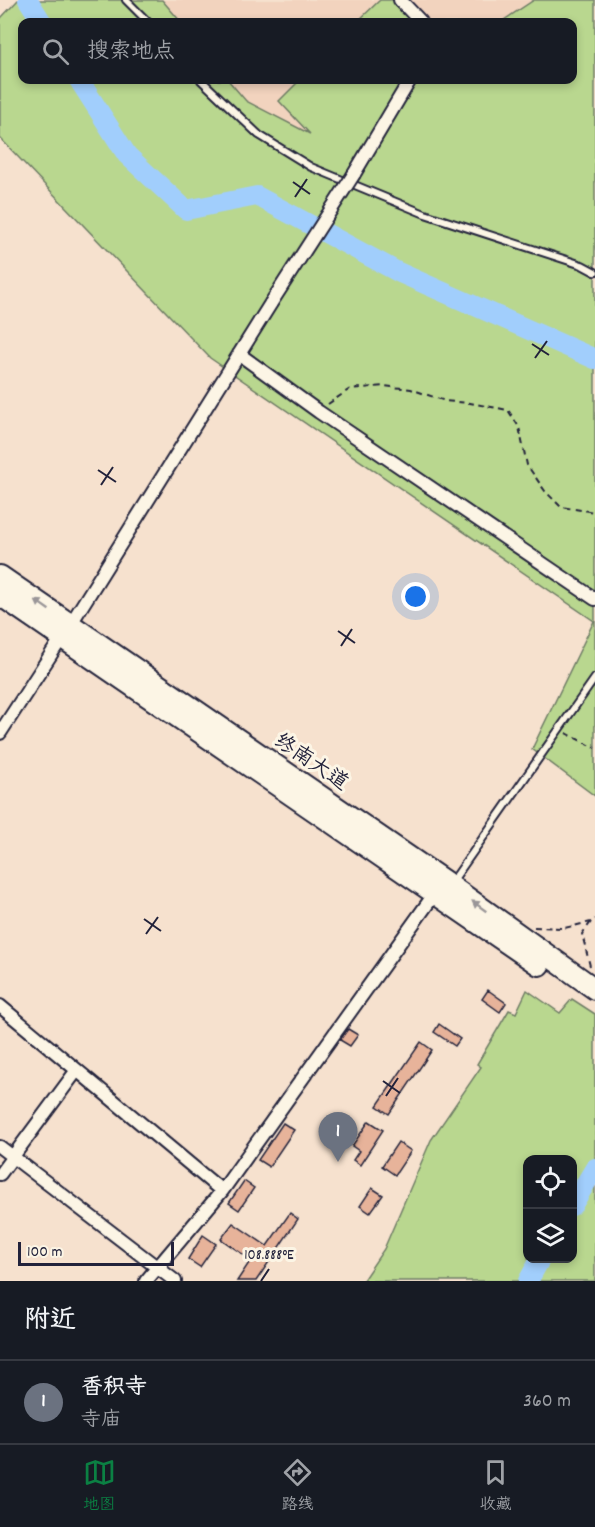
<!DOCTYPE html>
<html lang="zh">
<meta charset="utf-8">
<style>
body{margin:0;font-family:Dekko,"LXGW WenKai TC",sans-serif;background:#242831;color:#f1f3f6}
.controls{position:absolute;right:18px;bottom:18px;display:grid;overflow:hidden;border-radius:12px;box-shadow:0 3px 9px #0003}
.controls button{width:54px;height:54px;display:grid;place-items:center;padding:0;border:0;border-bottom:2px solid #363941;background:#171b24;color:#f1f3f6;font:30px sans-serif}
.scale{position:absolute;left:18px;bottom:15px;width:156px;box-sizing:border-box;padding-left:6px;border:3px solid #22223b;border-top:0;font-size:16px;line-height:21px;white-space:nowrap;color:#22223b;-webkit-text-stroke:4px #fcf5e5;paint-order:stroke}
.you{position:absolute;left:416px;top:597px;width:21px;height:21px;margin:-15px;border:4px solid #fff;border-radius:50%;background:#1a73e8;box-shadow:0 0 0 9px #1a73e833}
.badge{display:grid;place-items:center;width:39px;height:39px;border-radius:50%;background:#0b8043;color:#fff;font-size:20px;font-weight:700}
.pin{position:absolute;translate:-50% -50px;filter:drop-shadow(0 2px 3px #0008)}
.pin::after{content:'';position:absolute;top:32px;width:21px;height:18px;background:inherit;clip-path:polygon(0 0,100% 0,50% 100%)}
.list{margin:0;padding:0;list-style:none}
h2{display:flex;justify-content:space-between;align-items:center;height:78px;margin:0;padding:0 24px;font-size:26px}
h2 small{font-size:20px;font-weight:400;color:#9ea1a6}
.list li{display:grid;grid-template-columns:39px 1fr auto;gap:18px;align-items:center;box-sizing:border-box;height:84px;padding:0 24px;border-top:2px solid #363941}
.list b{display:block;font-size:22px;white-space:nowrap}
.list p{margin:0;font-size:20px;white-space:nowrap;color:#9ea1a6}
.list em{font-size:20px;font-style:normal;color:#9ea1a6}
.icon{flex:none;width:33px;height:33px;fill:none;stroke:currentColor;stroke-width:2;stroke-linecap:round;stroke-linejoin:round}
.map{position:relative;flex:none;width:595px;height:1281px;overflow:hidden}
.search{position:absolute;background:#171b24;box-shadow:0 3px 9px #0003;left:18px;right:18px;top:18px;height:66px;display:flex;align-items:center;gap:15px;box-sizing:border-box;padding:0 21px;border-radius:12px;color:#9ea1a6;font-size:22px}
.sheet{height:162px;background:#171b24}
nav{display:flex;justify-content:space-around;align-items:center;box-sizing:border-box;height:84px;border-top:2px solid #363941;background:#171b24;font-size:16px;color:#9ea1a6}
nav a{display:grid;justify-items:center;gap:3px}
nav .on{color:#0b8043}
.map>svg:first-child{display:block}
.built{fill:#f2d3be}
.green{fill:#b9d78f;stroke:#6e7c65;stroke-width:1.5;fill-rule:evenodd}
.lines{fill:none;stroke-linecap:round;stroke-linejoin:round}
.river{stroke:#a1cefc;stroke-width:20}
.building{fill:#e7b39a;stroke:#22223b;stroke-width:1.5}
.service-casing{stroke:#22223b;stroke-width:10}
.minor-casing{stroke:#22223b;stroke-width:16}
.trunk-casing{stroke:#22223b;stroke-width:24}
.path{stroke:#22223b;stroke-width:2;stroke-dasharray:6 4.5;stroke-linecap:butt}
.service{stroke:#fcf5e5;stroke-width:6}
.minor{stroke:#fcf5e5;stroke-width:12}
.trunk{stroke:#fcf5e5;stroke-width:20}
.minor-bridge-casing{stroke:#22223b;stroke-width:16;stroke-linecap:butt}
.minor-bridge{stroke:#fcf5e5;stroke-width:12}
.oneway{fill:#9a9698}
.ticks{fill:none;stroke:#22223b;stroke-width:2}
.labels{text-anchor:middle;stroke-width:6;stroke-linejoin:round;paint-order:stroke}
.street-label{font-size:21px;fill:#22223b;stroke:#fcf5e5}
.ticks-label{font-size:15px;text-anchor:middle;fill:#22223b;stroke:#fcf5e5;stroke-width:6;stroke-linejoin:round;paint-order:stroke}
</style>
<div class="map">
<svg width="595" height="1281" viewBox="0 0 595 1281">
<rect width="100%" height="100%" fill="#f6e1ce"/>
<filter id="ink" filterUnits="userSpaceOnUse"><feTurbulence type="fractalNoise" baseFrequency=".0167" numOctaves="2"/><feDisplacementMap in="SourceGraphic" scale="12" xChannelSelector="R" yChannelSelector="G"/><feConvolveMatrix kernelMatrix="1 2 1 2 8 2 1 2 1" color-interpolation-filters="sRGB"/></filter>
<g filter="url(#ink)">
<path class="built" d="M135 0H380L357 22H157Z
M393 0H534L501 22H419Z
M210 80H300L279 101 334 159 351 185Z"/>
<path class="green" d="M18 0H162L181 22H22V80H228L246 101 310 134 279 101 300 80H572V22H501L534 0H595V796L532 749 594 621 210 358 0 138V19Z
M380 0H393L419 22H357Z
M527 990 560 1013 572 999 595 1014V1281H365L363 1280 384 1249 431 1140 481 1067 477 1064 509 1010 516 1013ZM528 1160H572V1258H528Z"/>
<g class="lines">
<path class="river" d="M28 0 42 22
M79 80 127 155 186 210 257 196 398 272 595 359
M572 1206 595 1168
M528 1281 541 1258"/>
</g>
<path class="building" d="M488 990 506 1003 500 1012 482 999Z
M439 1024 460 1039 455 1046 434 1032Z
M348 1029 358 1035 350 1046 340 1040Z
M421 1042 432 1050 389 1114 377 1106Z
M369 1121 383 1130 360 1165 353 1160 359 1151 352 1146Z
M283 1123 294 1130 269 1167 258 1160Z
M398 1142 411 1151 395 1175 382 1166Z
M244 1181 254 1188 239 1210 229 1203Z
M372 1188 383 1195 370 1213 360 1206Z
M290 1213 298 1219 256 1281H237L251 1260 221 1239 233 1223 267 1246Z
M203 1235 216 1244 200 1267 188 1259Z"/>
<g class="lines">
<defs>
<path id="service" d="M126 0 148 22
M201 80 259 135 311 167 425 214 582 265 595 272
M452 882 595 678"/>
<path id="minor" d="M400 0 421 22
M354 174 410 80
M239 354 319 412 595 599
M0 733 70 625 271 303
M0 1006 222 1191
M0 1147 175 1281
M0 1174 77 1070
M146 1281 222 1191 438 889"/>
<path id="trunk" d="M0 576 444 881 595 989
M0 595 539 965"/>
</defs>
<use href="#service" class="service-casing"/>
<use href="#minor" class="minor-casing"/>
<use href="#trunk" class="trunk-casing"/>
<path class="path" d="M328 404 350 389 384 386 411 389 445 401 470 403 508 410 519 427 527 465 545 491 561 507 595 512
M566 733 595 748
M534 927 564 928 591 922
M590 966 582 934 591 922 595 919"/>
<use href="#service" class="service"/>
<use href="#minor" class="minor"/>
<use href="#trunk" class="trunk"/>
<defs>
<path id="minor-bridge" d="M271 303 354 174"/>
</defs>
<use href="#minor-bridge" class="minor-bridge-casing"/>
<use href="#minor-bridge" class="minor-bridge"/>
</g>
<defs><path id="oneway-solid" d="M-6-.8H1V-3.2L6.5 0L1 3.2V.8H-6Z" transform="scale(1.5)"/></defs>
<g class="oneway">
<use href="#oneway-solid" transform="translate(42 605) rotate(-145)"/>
<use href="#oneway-solid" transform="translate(479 906) rotate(-144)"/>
</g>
</g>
<path class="ticks" d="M293 182 310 194M295 197 307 179M532 344 549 355M535 358 547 341M98 470 116 482M101 485 113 467M338 631 355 643M341 646 352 629M144 919 161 931M146 934 158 917M383 1081 400 1093M386 1096 398 1078M261 1281 269 1269"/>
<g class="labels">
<g class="street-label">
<text transform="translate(312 761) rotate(34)" y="7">终南大道</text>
</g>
</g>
<g class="ticks-label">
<text x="269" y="1259">108.888°E</text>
</g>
</svg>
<div class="controls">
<button><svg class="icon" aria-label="locate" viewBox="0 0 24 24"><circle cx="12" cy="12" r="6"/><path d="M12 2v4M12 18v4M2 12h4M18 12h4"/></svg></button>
<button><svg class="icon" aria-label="layers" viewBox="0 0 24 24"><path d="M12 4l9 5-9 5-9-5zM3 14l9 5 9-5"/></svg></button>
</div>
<div class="scale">100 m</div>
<div class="you"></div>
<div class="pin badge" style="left:338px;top:1162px;background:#6b7280">1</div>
<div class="search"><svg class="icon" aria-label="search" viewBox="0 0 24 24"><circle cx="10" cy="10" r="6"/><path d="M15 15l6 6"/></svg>搜索地点</div>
</div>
<section class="sheet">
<h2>附近<small></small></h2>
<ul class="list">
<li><span class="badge" style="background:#6b7280">1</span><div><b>香积寺</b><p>寺庙</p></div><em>360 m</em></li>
</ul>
</section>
<nav>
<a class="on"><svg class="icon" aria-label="map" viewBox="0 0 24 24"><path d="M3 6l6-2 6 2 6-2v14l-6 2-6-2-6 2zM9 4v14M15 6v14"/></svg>地图</a>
<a><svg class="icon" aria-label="directions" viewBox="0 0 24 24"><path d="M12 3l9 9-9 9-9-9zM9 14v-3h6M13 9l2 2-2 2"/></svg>路线</a>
<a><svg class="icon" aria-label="saved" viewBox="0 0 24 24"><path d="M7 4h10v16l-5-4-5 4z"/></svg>收藏</a>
</nav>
